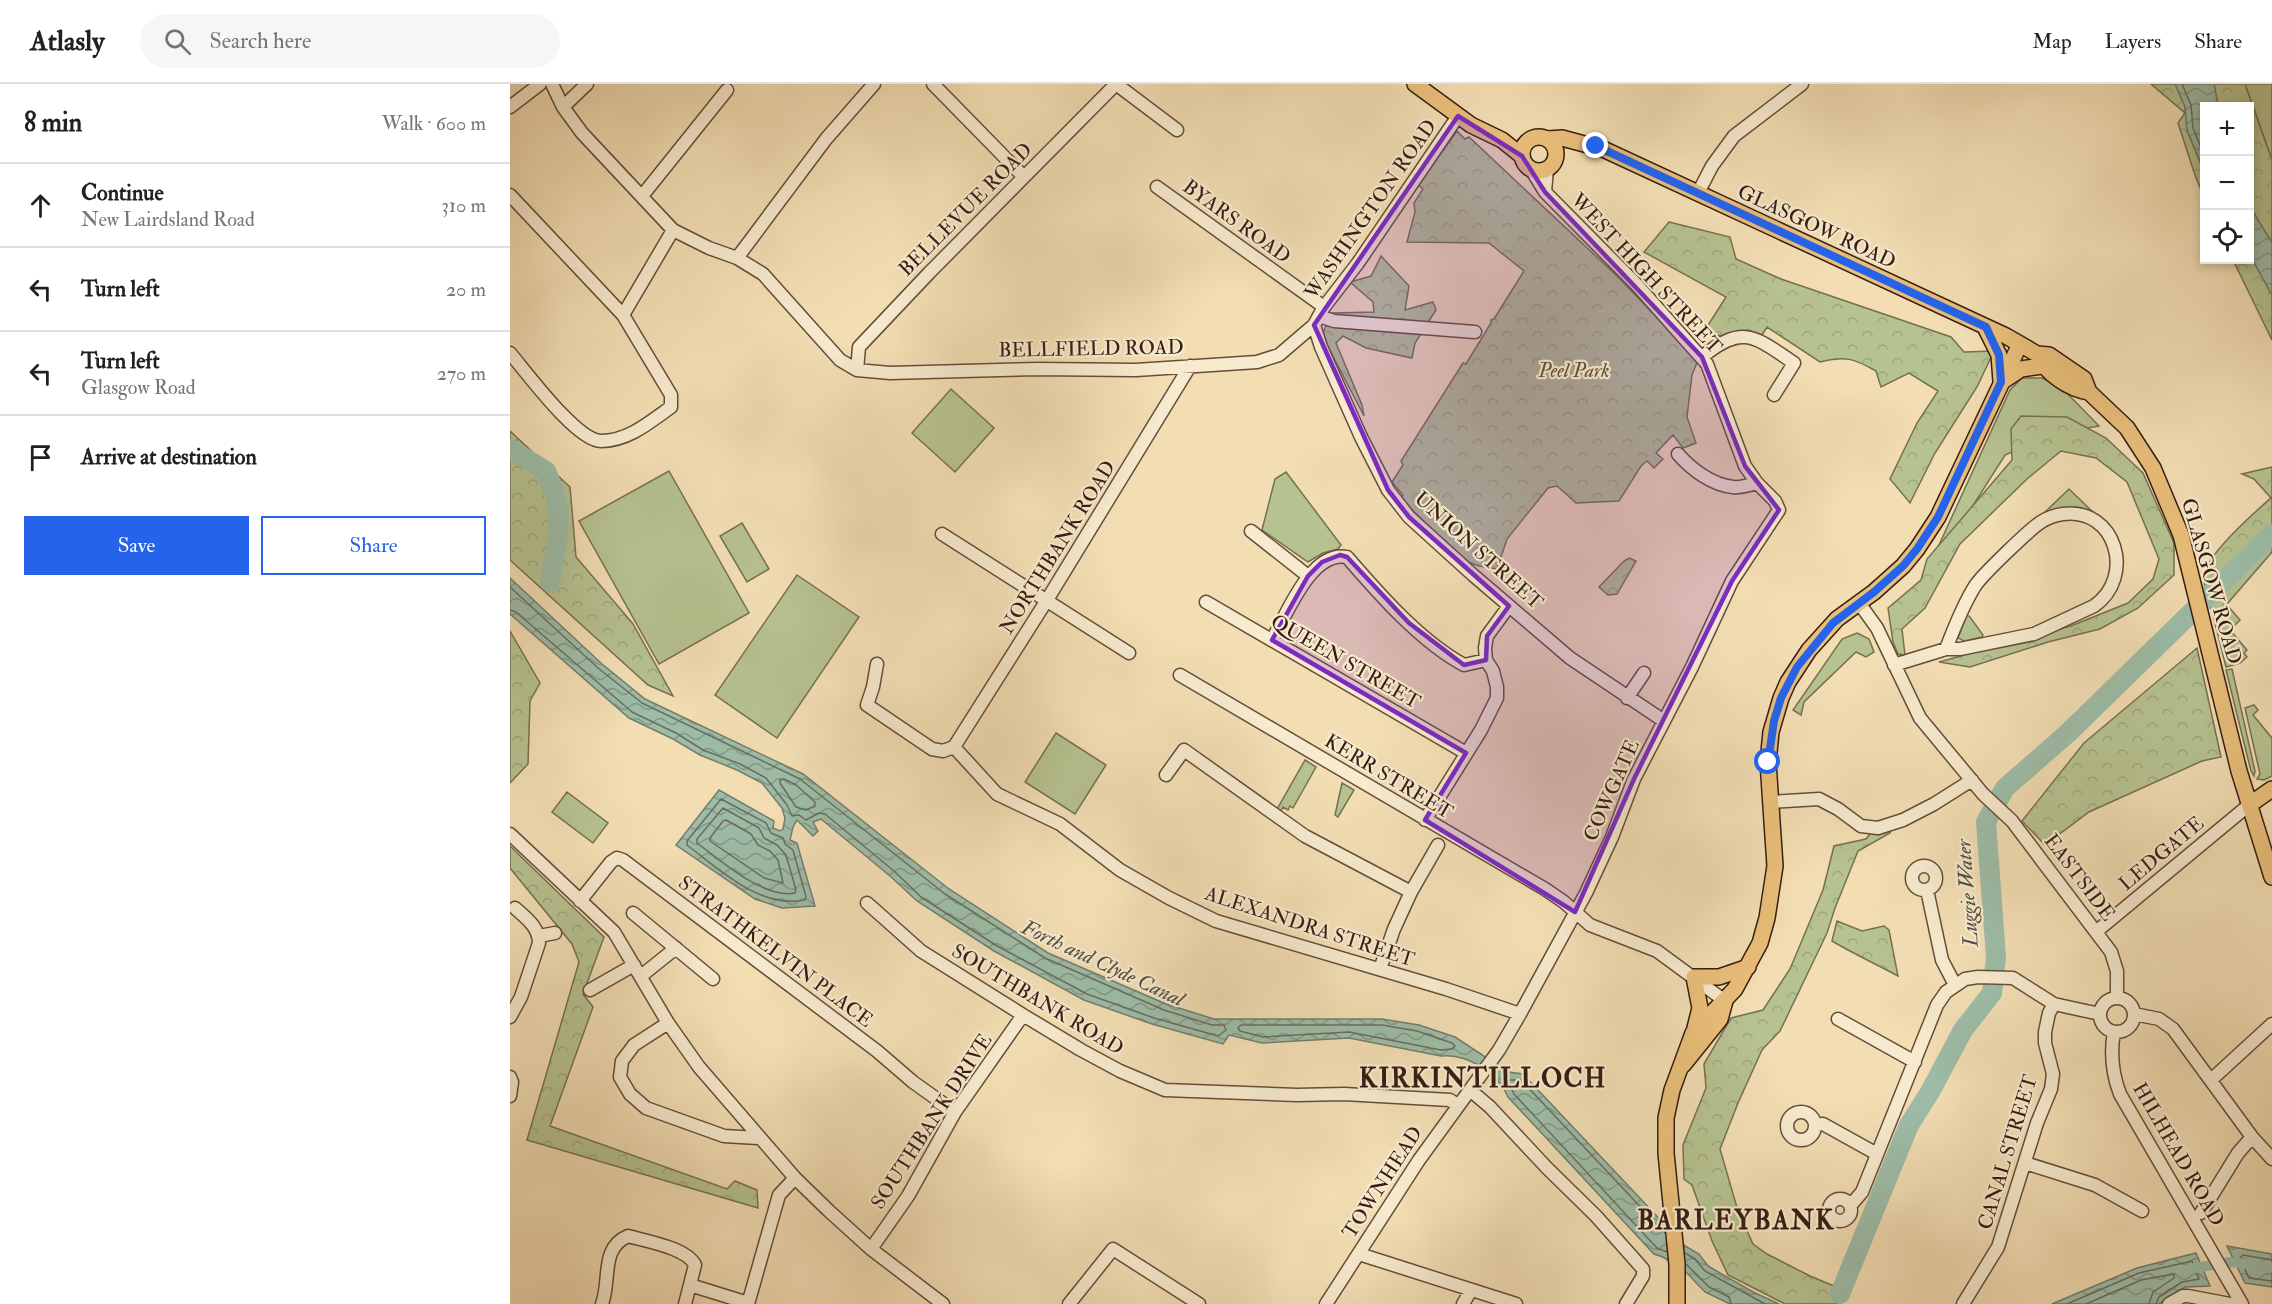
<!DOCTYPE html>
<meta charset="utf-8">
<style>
body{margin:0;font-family:"IM FELL Double Pica",serif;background:#f6f6f6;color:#202124}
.controls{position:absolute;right:18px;top:18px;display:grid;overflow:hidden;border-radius:0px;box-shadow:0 3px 9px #0003}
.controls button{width:54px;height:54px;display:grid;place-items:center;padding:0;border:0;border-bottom:2px solid #e0e0e0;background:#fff;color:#202124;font:30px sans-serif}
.stop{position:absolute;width:18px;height:18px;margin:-14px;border:4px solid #2563eb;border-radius:50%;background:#fff}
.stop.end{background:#2563eb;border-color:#fff;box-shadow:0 2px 6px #0008}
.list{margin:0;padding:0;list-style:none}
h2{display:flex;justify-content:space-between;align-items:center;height:78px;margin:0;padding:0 24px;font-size:26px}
h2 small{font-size:20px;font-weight:400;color:#757577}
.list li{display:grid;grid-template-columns:39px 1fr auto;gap:18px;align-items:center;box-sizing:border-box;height:84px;padding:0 24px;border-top:2px solid #e0e0e0}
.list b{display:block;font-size:22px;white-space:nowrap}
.list p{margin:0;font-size:20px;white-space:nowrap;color:#757577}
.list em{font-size:20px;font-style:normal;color:#757577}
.actions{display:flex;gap:12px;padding:18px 24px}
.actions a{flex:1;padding:14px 0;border:2px solid #2563eb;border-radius:0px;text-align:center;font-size:21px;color:#2563eb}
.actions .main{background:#2563eb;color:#fff}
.icon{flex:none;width:33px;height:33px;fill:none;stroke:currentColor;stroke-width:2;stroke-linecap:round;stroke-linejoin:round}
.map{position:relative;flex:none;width:1762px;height:1220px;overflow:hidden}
header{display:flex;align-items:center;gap:36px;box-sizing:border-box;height:84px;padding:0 30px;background:#fff;border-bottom:2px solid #e0e0e0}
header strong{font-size:28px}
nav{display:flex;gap:33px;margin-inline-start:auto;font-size:21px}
.search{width:420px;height:54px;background:#f6f6f6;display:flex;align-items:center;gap:15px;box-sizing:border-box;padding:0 21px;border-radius:33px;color:#757577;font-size:22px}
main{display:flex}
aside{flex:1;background:#fff}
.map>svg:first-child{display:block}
.grass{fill:#b6c290;stroke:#767051;stroke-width:1.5}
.forest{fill:url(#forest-crowns);stroke:#767051;stroke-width:1.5}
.water{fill:url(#water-waves);stroke:#747d6c;stroke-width:1.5}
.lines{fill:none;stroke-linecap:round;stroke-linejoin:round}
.shore{stroke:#6a6d5d;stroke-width:1.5}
.canal{stroke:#9dbda8;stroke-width:10}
.river{stroke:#9dbda8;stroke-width:20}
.minor-casing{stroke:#654d3a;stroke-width:15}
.major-casing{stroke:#361d12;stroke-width:18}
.minor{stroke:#f7eace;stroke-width:12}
.major{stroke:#eabf7a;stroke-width:15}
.route{stroke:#2563eb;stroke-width:8}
.marked{fill:#7b2cbf;fill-opacity:0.2;stroke:#7b2cbf;stroke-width:4.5;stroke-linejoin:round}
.labels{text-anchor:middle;stroke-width:4.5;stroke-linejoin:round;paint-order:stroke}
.street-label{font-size:20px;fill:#361d12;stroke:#f7eace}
.park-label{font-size:20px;font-style:italic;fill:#5c4f38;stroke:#f7eace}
.water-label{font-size:21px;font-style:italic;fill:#554d3f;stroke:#f7eace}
.district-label{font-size:26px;font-weight:bold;letter-spacing:1.5px;fill:#361d12;stroke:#f7eace}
</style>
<header>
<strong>Atlasly</strong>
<div class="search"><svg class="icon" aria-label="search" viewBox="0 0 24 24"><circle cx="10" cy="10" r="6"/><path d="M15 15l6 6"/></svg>Search here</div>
<nav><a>Map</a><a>Layers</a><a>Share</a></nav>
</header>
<main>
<aside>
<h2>8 min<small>Walk · 600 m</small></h2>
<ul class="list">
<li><svg class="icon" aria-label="ahead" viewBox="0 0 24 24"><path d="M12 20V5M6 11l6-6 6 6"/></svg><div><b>Continue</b><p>New Lairdsland Road</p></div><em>310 m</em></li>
<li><svg class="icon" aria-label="left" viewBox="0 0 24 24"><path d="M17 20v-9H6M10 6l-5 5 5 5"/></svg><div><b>Turn left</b></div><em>20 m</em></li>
<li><svg class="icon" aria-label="left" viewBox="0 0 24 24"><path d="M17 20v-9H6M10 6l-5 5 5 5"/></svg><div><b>Turn left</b><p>Glasgow Road</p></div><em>270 m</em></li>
<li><svg class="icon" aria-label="arrive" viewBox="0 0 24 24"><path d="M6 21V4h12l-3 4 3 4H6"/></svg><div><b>Arrive at destination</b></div></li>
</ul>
<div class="actions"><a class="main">Save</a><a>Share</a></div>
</aside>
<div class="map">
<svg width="1762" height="1220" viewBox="0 0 1762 1220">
<defs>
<pattern id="forest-crowns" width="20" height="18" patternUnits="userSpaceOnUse" patternTransform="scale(1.5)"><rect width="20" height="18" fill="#b6c290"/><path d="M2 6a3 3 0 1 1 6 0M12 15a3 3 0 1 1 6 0" fill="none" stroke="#9da67b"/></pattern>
<pattern id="water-waves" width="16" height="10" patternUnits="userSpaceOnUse" patternTransform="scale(1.5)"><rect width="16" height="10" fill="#9dbda8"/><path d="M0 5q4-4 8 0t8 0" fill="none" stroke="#819987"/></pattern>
</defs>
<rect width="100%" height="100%" fill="#f3deb4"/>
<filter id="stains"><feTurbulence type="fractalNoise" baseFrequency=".00333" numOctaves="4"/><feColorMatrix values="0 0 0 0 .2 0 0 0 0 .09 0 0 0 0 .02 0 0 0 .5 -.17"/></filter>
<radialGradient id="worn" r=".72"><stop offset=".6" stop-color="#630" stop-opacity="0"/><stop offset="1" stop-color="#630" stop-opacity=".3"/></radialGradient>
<path class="grass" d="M1735 0H1762V76Z
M1512 294H1532L1552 304 1589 342 1544 350 1495 371 1457 431 1423 474 1500 306Z
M441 305 484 344 445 388 402 349Z
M159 387 239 529 149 580 69 437Z
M776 388 831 461 828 465 813 469 798 478 752 446 765 395Z
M1559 405 1585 430H1535L1534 429Z
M232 439 259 485 237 498 210 452Z
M287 491 349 533 267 654 205 611Z
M1717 521 1730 536 1720 546 1737 566 1734 569 1737 573 1730 579 1716 583 1704 535Z
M1457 531 1460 533 1473 551 1472 553 1454 557 1448 554Z
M1347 549 1359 555 1364 568 1356 573 1346 568 1294 618 1291 631 1283 626 1332 555Z
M1722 585 1745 687 1744 692 1741 687 1716 586Z
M1744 621 1748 626 1743 631 1762 654V692L1754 696 1747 695 1750 690 1735 624Z
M546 649 596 681 565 730 515 698Z
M795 676 806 683 783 724 780 722 778 726 773 723 770 729 766 727Z
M832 699 844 706 828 733 825 731Z
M57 708 98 739 83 759 42 728Z"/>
<path class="forest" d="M1641 0H1665L1667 2 1675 23 1677 46 1694 87V113L1685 91 1668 39 1675 29Z
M1704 0H1735L1762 76V159L1740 123V22H1708Z
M947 47 955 55 959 53 1106 191 1188 276 1182 291 1177 333 1186 359 1173 364 1163 351 1146 369 1153 375 1144 384 1137 377 1131 382 1109 417 1066 419 1047 402 1038 404 997 455 987 485 969 482 953 476 891 415 893 411 882 398 893 381 891 377 953 279 956 280 981 239V236L984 235 1014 187 979 159 897 158 905 128 904 119 913 105 908 101Z
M1159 138 1220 153 1226 175 1271 195 1441 253 1454 268 1484 267 1467 303 1425 369 1400 419 1380 395 1407 339 1428 307 1399 289 1371 303 1366 287C1343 274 1336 272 1310 278L1257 243 1252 251 1238 246 1213 253 1195 246 1216 213 1134 168Z
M1740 171 1762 211V256L1723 176H1740Z
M871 172 899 202 895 226 923 218 926 226 905 259 902 274 856 264 833 252 826 259 852 321 854 332 812 251 822 229 864 228 863 218 840 198 861 192Z
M1511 332 1557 333 1596 354 1633 389 1664 459V491L1628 524 1590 545 1538 558 1460 583 1429 578 1561 542 1618 519 1643 495 1649 475 1617 398 1586 374 1551 367 1517 395 1450 460 1415 524 1392 545 1395 571 1388 570 1383 558 1378 524 1411 496 1417 475 1502 376 1501 345Z
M0 347 60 403 66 473 123 540 163 612 138 601 0 476Z
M1762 383V468L1704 535C1702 524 1693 504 1694 493 1694 472 1745 428 1761 414L1744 395 1732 390Z
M1119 474 1126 477 1107 510 1098 511 1089 503 1114 477Z
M0 547 30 599 20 617 18 680 0 699Z
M1687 564 1711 673 1692 677 1579 728 1535 761 1512 737 1574 659Z
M1382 742 1380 749 1348 767 1325 824 1317 849 1270 947 1252 966 1228 1019 1210 1065 1228 1127 1243 1160 1257 1170 1300 1192 1324 1202 1328 1220H1275L1218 1191 1202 1157 1182 1101 1174 1095 1173 1061 1196 1004 1194 980 1221 934 1253 926 1280 885 1313 806 1324 762 1356 755 1360 750Z
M0 762 94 853 73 910 83 923 40 1042 217 1105 225 1097 247 1106 248 1124 17 1056 69 878 62 860 0 784Z
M1327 837 1352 847 1374 842 1379 846 1388 892C1366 880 1344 870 1322 857Z"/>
<path class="water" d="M1665 0H1704L1708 22H1694V87L1677 46 1675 23Z
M1740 123 1762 159V211L1740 171Z
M0 494 92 580 135 615 293 690 439 805 538 869 656 920 704 935H872L909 941 945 953 998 988 1013 990 1175 1162 1189 1170 1198 1182 1243 1208 1269 1220H1220L1195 1208 1175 1187 1153 1173 1144 1170 998 1013C988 989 957 969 931 972L839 954 752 959 719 951 713 960 642 940 574 916 484 867 407 817 380 792 311 735 303 738 308 747 303 752 287 736 283 743 280 756 287 759 305 822 272 824 245 815 166 761 209 706 264 737 263 744 270 747 273 745 275 734 272 724 252 699 227 686 190 671 163 655 119 634 0 530Z
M1717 1162 1762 1170V1203L1735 1199Z
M1686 1169 1700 1202 1675 1203 1649 1220H1542L1627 1184Z"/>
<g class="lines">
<path class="shore" d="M1672 0 1681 21 1683 44 1694 71
M0 503 88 584 132 619 290 695 435 810 535 874 654 926 702 941H714L716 946 708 952 644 934 577 910 487 862 411 813 384 787 315 730 309 729 296 736 289 731 282 732 277 721 256 694 230 680 193 666 166 649 122 628 6 528 0 526
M274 695 286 701 305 718V722L296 726 286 723 270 699V696Z
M211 715 256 739 261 749 273 754 275 760 283 766 296 813 295 816C250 825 210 786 177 761V757Z
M213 724 249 744 254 754 267 761 276 771 286 806 285 809C254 815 211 777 187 759V755Z
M216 736 241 750 248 761 260 767 268 776 273 799 254 794 200 757V754L213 737Z
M731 941H872L907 947 942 959 945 962 942 965 931 966 839 948 753 953 730 947 728 944Z
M1155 1149 1011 996H999V999L1004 1010 1147 1164 1157 1168
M1175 1169 1185 1175 1195 1187 1255 1220
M1762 1176 1733 1171 1730 1174 1739 1194 1762 1197
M1176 1180 1199 1203 1219 1213 1221 1220
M1557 1220 1629 1189 1682 1177 1689 1195 1672 1198 1649 1213 1646 1220
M1576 1220 1631 1196 1664 1190V1194L1643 1208 1639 1220"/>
<path class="canal" d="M1679 1185 1720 1178 1762 1183"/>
<path class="river" d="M0 365 36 387 44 407 49 426 48 453 40 498
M1330 1210 1399 1041 1420 1008 1453 946 1482 909 1486 873 1476 738 1495 704 1558 649 1762 450"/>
<defs>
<path id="minor" d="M42 0 53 23 72 49 163 146 199 164 227 174 253 190 330 276 347 286 380 289 528 285 626 286 747 278 769 271 804 241 814 223 848 179 948 32
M423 0 514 93
M606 0 667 46
M0 23 30 0
M53 23 77 0
M647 103 814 223
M1035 108 1037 85
M1188 109 1202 82 1224 52 1292 0
M0 111 113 231 161 311V323C140 338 118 357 91 357 67 357 17 289 0 269
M132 112 217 6
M227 174 316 55 364 0
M113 231 163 146
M809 232 824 237 965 248
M804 241 811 263 851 353 878 406 899 433 963 491 1060 574 1154 637
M1192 273C1233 240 1244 252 1284 279L1264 311
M347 286 349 263 419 189 606 0
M1168 370C1181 385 1202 401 1223 403 1230 404 1240 401 1247 399
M741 447 798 492
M432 450 619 569
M696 518 956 669
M1349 519 1367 544 1410 634 1473 710 1502 737 1601 868 1607 887V914
M762 556C777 530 801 466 837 473 869 510 910 557 954 581L976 576
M367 580 363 603 357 621 422 665 433 667 444 663
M1384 581 1436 565H1450L1524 550 1584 522C1626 493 1606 423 1553 430 1546 431 1537 434 1531 438 1520 445 1472 491 1465 502 1453 521 1444 544 1436 565
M670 591 1035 805 1054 818 1080 841 1147 867 1215 917
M1117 614 1134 589
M444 663 487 710 550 740 610 786 659 814 706 837 936 905 1010 930
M444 663 537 516 680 282
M656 691 674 666 795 752 901 808
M1260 718 1309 715 1328 725 1351 742 1368 744 1393 736 1424 720 1462 696
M915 736 971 646 987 614V603L983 587 976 576 975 564 977 552 999 522
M0 750 104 848 158 939 189 983 285 1094 319 1127 361 1165 433 1220
M1402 794a12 12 0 1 1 24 0a12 12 0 1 1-24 0Z
M1417 806 1432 876 1445 901
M70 817 101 778 107 774 113 776 367 967 403 998 445 1028
M357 819 411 867 513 931 571 966 610 987 655 1006 787 1011 834 1010 940 1016 947 1021
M123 829 203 895
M1587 847 1739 721
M29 852 45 849
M870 885 884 845 901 808 928 761
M131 892 166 864
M80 906 124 881
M1590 931a17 17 0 1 1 34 0a17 17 0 1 1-34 0Z
M1624 930 1649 935 1663 945 1742 1053 1762 1075
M0 933 11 913 29 859C29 843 16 834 5 824
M1328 935 1405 978
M158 939 124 961 112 977 110 993 120 1010 136 1024 214 1052 248 1054
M1604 948C1600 970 1602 989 1610 1010L1732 1220
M0 993 2 998 0 1012
M1701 996 1762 940
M960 1006 980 1023 1037 1084 1086 1132 1133 1185V1192L1116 1220
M1277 1042a14 14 0 1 1 28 0a14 14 0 1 1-28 0Z
M1305 1041 1313 1040 1367 1070
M1515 1079 1585 1101 1632 1127
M1319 1126a11 11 0 1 1 22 0a11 11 0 1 1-22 0Z
M1340 1122 1352 1108 1427 921 1436 908 1455 895 1468 893 1503 894 1544 920 1590 930
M1691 1129 1728 1069 1742 1053
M361 1165 398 1112 445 1028 513 931
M849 1170 1006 1220
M180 1201 238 1219
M92 1220C101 1196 90 1164 118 1152 136 1157 177 1164 185 1181L175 1220
M238 1220 269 1111 285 1094
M559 1220 603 1165 689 1220
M816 1220 909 1076 989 966 1010 930 1076 809 1102 753 1124 695 1182 583 1222 497 1269 426 1265 417 1247 399 1235 382 1197 280 1126 200 1035 108 1021 85
M953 1220 961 1206
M1453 1220 1488 1163 1527 1039 1541 1005 1543 990 1535 959V948L1539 929 1544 920
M1659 1220 1673 1212H1678L1720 1220"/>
<path id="major" d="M905 0 961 41 992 56 1012 72
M1012 70a17 17 0 1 1 34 0a17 17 0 1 1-34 0Z
M1038 55 1052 54 1093 65 1496 252 1527 270 1539 271 1574 295 1579 308 1617 344 1643 384 1671 451 1729 687 1762 793
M1475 243 1489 271 1491 297
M1527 270C1536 289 1558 305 1579 308
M1493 297 1511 285 1532 282
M1739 721 1762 705
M1185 944 1190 924 1184 893H1209L1238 883
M1173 981 1210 935 1215 917
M1167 1220V1180L1156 1069V1034L1162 1006 1183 949 1225 905 1250 859 1257 834 1265 782 1258 678 1261 648 1271 614 1278 598 1299 566 1327 535 1364 508 1393 482 1407 465 1428 433 1510 260"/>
</defs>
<use href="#minor" class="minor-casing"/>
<use href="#major" class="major-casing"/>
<use href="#minor" class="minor"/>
<use href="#major" class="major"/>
</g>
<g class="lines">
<path class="route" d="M1086 62 1476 243 1489 271 1491 298 1428 433 1407 465 1393 482 1364 508 1323 539 1287 583 1271 614 1264 637 1258 678"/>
</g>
<path class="marked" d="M948 32 1012 72 1035 108 1192 273 1235 382 1269 426 1222 497 1124 695 1065 828 915 736 956 669 762 556 798 492 812 478 830 471 837 473 899 539 954 581 976 576 977 552 999 522 899 433 878 406 804 241Z"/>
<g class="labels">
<g class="street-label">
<text transform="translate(455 125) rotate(-45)" y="7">BELLEVUE ROAD</text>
<text transform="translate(860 125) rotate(-55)" y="7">WASHINGTON ROAD</text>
<text transform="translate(727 137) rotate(36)" y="7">BYARS ROAD</text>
<text transform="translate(1307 142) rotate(25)" y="7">GLASGOW ROAD</text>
<text transform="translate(1137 189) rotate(47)" y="7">WEST HIGH STREET</text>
<text transform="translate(581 264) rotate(-1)" y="7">BELLFIELD ROAD</text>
<text transform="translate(547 463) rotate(-58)" y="7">NORTHBANK ROAD</text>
<text transform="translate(969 466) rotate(42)" y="7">UNION STREET</text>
<text transform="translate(1702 497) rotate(74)" y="7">GLASGOW ROAD</text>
<text transform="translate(836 577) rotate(30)" y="7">QUEEN STREET</text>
<text transform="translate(879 692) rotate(31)" y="7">KERR STREET</text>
<text transform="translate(1101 706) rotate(-66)" y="7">COWGATE</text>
<text transform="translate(1651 769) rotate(-40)" y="7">LEDGATE</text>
<text transform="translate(1570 793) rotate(53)" y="7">EASTSIDE</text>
<text transform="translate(800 842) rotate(18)" y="7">ALEXANDRA STREET</text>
<text transform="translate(266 867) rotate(37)" y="7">STRATHKELVIN PLACE</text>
<text transform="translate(528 915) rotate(31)" y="7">SOUTHBANK ROAD</text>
<text transform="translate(421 1037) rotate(-57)" y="7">SOUTHBANK DRIVE</text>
<text transform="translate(1497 1068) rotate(-73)" y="7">CANAL STREET</text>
<text transform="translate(1669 1070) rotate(60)" y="7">HILHEAD ROAD</text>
<text transform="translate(872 1098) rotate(-57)" y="7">TOWNHEAD</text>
</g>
<g class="park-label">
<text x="1064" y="293">Peel Park</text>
</g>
<g class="water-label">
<text transform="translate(1457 809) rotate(-94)" y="7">Luggie Water</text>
<text transform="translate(593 879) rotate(25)" y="7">Forth and Clyde Canal</text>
</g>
<g class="district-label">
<text x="973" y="1003">KIRKINTILLOCH</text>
<text x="1226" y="1145">BARLEYBANK</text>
</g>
</g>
<rect width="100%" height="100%" filter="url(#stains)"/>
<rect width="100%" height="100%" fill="url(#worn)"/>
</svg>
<div class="controls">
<button>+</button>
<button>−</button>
<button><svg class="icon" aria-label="locate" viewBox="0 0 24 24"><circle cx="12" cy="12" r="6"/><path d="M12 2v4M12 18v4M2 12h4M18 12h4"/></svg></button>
</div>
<div class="stop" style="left:1258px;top:678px"></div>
<div class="stop end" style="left:1086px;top:62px"></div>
</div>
</main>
